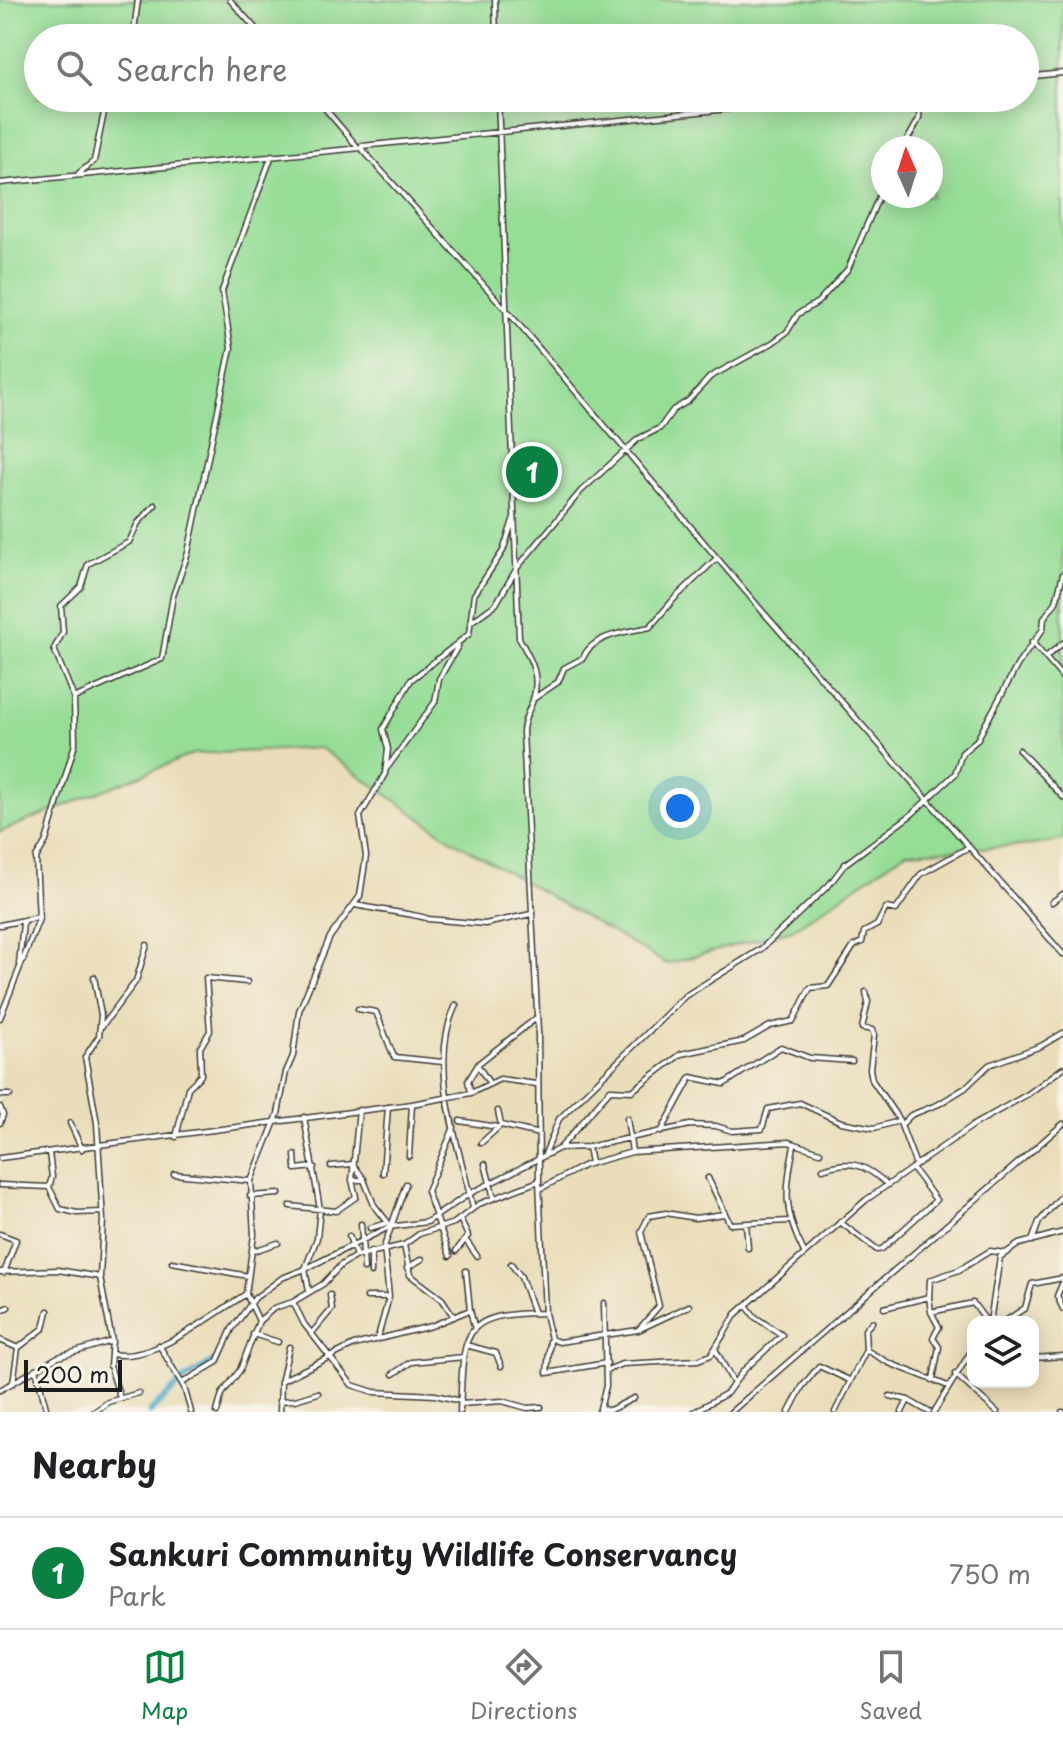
<!DOCTYPE html>
<style>
body{margin:0;font-family:"Playpen Sans",sans-serif;background:#f6f6f6;color:#202124}
.controls{position:absolute;right:24px;bottom:24px;display:grid;overflow:hidden;border-radius:16px;box-shadow:0 4px 20px #0003}
.controls button{width:72px;height:72px;display:grid;place-items:center;padding:0;border:0;border-bottom:2px solid #e0e0e0;background:#fff;color:#202124;font:40px sans-serif}
.compass{position:absolute;left:871px;top:136px;width:72px;height:72px;border-radius:50%;background:#fff;box-shadow:0 4px 20px #0003;rotate:357deg}
.scale{position:absolute;left:24px;bottom:20px;width:98px;box-sizing:border-box;padding-left:8px;border:4px solid #1c1c1c;border-top:0;font-size:22px;line-height:28px;white-space:nowrap;color:#1c1c1c;-webkit-text-stroke:6px #f7f3e8;paint-order:stroke}
.you{position:absolute;left:680px;top:808px;width:28px;height:28px;margin:-20px;border:6px solid #fff;border-radius:50%;background:#1a73e8;box-shadow:0 0 0 12px #1a73e833}
.badge{display:grid;place-items:center;width:52px;height:52px;border-radius:50%;background:#0b8043;color:#fff;font-size:26px;font-weight:700}
.pin{position:absolute;translate:-50% -50%;border:4px solid #fff;box-shadow:0 2px 8px #0006}
.list{margin:0;padding:0;list-style:none}
h2{display:flex;justify-content:space-between;align-items:center;height:104px;margin:0;padding:0 32px;font-size:34px}
h2 small{font-size:26px;font-weight:400;color:#757577}
.list li{display:grid;grid-template-columns:52px 1fr auto;gap:24px;align-items:center;box-sizing:border-box;height:112px;padding:0 32px;border-top:2px solid #e0e0e0}
.list b{display:block;font-size:30px;white-space:nowrap}
.list p{margin:0;font-size:26px;white-space:nowrap;color:#757577}
.list em{font-size:26px;font-style:normal;color:#757577}
.icon{flex:none;width:44px;height:44px;fill:none;stroke:currentColor;stroke-width:2;stroke-linecap:round;stroke-linejoin:round}
.map{position:relative;flex:none;width:1063px;height:1412px;overflow:hidden}
.search{position:absolute;background:#fff;box-shadow:0 4px 20px #0003;left:24px;right:24px;top:24px;height:88px;display:flex;align-items:center;gap:20px;box-sizing:border-box;padding:0 28px;border-radius:44px;color:#757577;font-size:30px}
.sheet{height:216px;background:#fff}
nav{display:flex;justify-content:space-around;align-items:center;box-sizing:border-box;height:112px;border-top:2px solid #e0e0e0;background:#fff;font-size:22px;color:#757577}
nav a{display:grid;justify-items:center;gap:4px}
nav .on{color:#0b8043}
.map>svg:first-child{display:block}
.green{fill:#96dd96;stroke:#597c59;stroke-width:2;fill-rule:evenodd}
.lines{fill:none;stroke-linecap:round;stroke-linejoin:round}
.river{stroke:#4ba9c9;stroke-width:6}
.street-casing{stroke:#3b3934;stroke-width:7}
.street{stroke:#fff;stroke-width:4}
</style>
<div class="map">
<svg width="1063" height="1412" viewBox="0 0 1063 1412">
<rect width="100%" height="100%" fill="#f7f3e8"/>
<filter id="ink" filterUnits="userSpaceOnUse"><feTurbulence type="fractalNoise" baseFrequency=".0125" numOctaves="2"/><feDisplacementMap in="SourceGraphic" scale="16" xChannelSelector="R" yChannelSelector="G"/><feConvolveMatrix kernelMatrix="1 2 1 2 8 2 1 2 1" color-interpolation-filters="sRGB"/></filter>
<filter id="wash" filterUnits="userSpaceOnUse"><feTurbulence type="fractalNoise" baseFrequency=".006" numOctaves="4" result="noise"/><feDisplacementMap in="SourceGraphic" scale="32" xChannelSelector="R" yChannelSelector="G"/><feGaussianBlur stdDeviation="1.8" result="paint"/><feColorMatrix in="noise" values="0 0 0 0 0 0 0 0 0 0 0 0 0 0 0 0 0 1.4 0 .05"/><feComposite in="paint" operator="in"/></filter>
<g filter="url(#wash)">
<rect width="100%" height="100%" fill="#eaddb9"/>
<path class="green" d="M0 0H1063V840L1033 845 906 852 792 930 667 964 452 840 320 748 193 754 0 832ZM38 38H1025V98H38ZM883 148H931V196H883Z"/>
<g class="lines">
<path class="river" d="M150 1412 181 1382 213 1362"/>
</g>
</g>
<g filter="url(#ink)">
<g class="lines">
<defs>
<path id="street" d="M230 0 264 38
M495 0 496 38
M133 38 138 0
M1025 77 1063 73
M316 98 356 145
M498 98 519 638C530 658 541 675 533 700 529 711 523 720 523 732L538 1032 539 1181 545 1313
M362 146 738 108 798 98
M903 148 919 119 920 98
M78 174 94 161 107 98
M0 183 361 148 509 313 763 612 1063 954
M471 622 496 604 517 568 581 491 638 439 660 428 673 410 688 401 710 377 772 343 787 332 798 314 818 302 848 269 883 187
M1032 642 1063 678
M1047 656 1063 643
M74 698 162 659 173 596 188 553 231 348 222 291 272 155
M533 699 558 682 564 668 583 658C593 634 628 632 650 627L674 599 717 558
M1019 750 1063 797
M387 768 435 702 439 679 458 646
M1052 902 1063 894
M356 905C371 909 422 915 428 919L485 924 531 914
M0 925 39 917
M19 964 23 923
M866 992 868 1002 862 1028 872 1030 874 1035 870 1069 872 1080 899 1120 916 1165
M456 1005C427 1063 459 1146 473 1208
M358 1009 376 1012 394 1057 443 1062
M0 1018 39 919 36 858 46 841 75 744 74 698 54 649 63 632 61 606 81 587 88 564 129 542 138 523 155 505
M102 1026 136 981 147 945
M478 1066 490 1084
M471 1093 468 1081 479 1063 535 1019
M0 1095H10
M0 1107 3 1115 0 1123
M498 1111 501 1125
M304 1117 320 1209 317 1238 305 1269 389 1227 427 1222 469 1194 560 1148 610 1090 632 1091 681 1054 744 1041 770 1026 793 1021 810 988 828 986 854 946 862 942 864 932 877 925 886 908 896 910 921 874 969 847
M627 1118 632 1152
M460 1121 497 1127
M70 1123 82 1149
M901 1125 911 1115 939 1104 965 1088 989 1065 1041 1046 1063 1033
M661 1132 691 1077 724 1084 781 1047 810 1058 852 1061
M176 1137 188 1088 201 1075 200 1048 210 1031 206 978 247 982
M481 1143 501 1125 539 1134
M794 1146C785 1189 783 1212 804 1252
M560 1148 588 1147
M545 1154 559 1119 685 996 761 949 829 885 845 864 911 815 955 774 962 753 977 740 1018 664 1043 629 1044 618 1056 602 1063 574
M295 1155 296 1169 314 1167
M409 1156 412 1104
M0 1158 412 1104 471 1093 500 1079 536 1084
M591 1163 588 1147 690 1125 716 1126 732 1131 762 1129 768 1109 800 1103 841 1122 874 1128 899 1121
M485 1164 494 1198
M331 1166 353 1164 364 1179
M823 1169C852 1159 866 1165 888 1185
M383 1173 388 1107
M174 1174 251 1181
M708 1178 730 1224 789 1221
M352 1180H364L374 1205 390 1225
M0 1185 49 1187 52 1177 49 1153
M49 1187 60 1209 77 1213 102 1212
M540 1189 585 1165 632 1152 789 1142 820 1152
M250 1196 279 1194
M290 1206 336 1211 356 1197 352 1180 359 1110
M840 1222 877 1250 882 1249 936 1200 912 1168
M361 1224 364 1269
M746 1224 748 1248
M370 1228 387 1223
M0 1234 16 1240 4 1273
M349 1236 356 1256
M1032 1241 1039 1222 1063 1194
M467 1242 477 1256
M404 1245 410 1275 442 1299 454 1317
M253 1251 278 1243
M371 1251V1273
M456 1251 468 1236 460 1219
M450 1256 427 1191 454 1127
M172 1262 248 1276
M511 1264 521 1277 534 1313
M407 1268 422 1259
M466 1271 470 1310
M0 1272 58 1270 100 1277
M1063 1282 1057 1296 1063 1309
M367 1297H389
M929 1297 931 1312 939 1327 933 1338 939 1347 933 1379
M293 1302 304 1324 352 1385 374 1392 435 1395 461 1401
M884 1308 929 1297 930 1280 959 1270 990 1251 1005 1253
M0 1311 8 1307
M931 1312 973 1303 987 1322
M259 1321 246 1294 254 1235 251 1181 278 1114 286 1072 293 1056 299 1011 330 937 360 896 366 856 360 816 385 774 388 749 383 729 411 680 469 634 474 595 503 551 514 517
M990 1322 1000 1257 1019 1244 1063 1232
M1004 1322 1025 1308 1032 1284 1063 1278
M639 1329 659 1306 641 1232 649 1216 666 1213 695 1218 724 1214
M253 1334 278 1342
M311 1334 332 1309 330 1295
M378 1337 389 1297 384 1247 406 1184
M0 1340 18 1348 13 1383
M112 1341 110 1366 120 1398
M550 1341 547 1373 607 1363
M159 1345 184 1387 191 1412
M466 1345 496 1353 501 1366
M18 1348 44 1328 48 1311
M715 1349 733 1382
M866 1350 889 1363 948 1386
M112 1354C154 1363 212 1315 246 1294
M1033 1358 1063 1356
M36 1369 47 1412
M607 1370 622 1364 698 1360 711 1355 736 1314 866 1200 975 1124 1028 1094 1063 1068
M393 1374 411 1362 464 1357
M955 1374 997 1412
M282 1379 289 1347
M182 1383 217 1362 232 1329 255 1298 282 1278 305 1269 309 1291
M0 1390 58 1357 112 1341 100 1277 103 1220 97 1123 85 1057 99 1036 101 1015 94 977
M890 1396 908 1400 929 1412
M279 1401 295 1400 318 1393
M461 1404 502 1401 527 1408 541 1407
M601 1409 610 1410 634 1398
M94 1412 108 1402 139 1393
M217 1412 222 1394 240 1370 259 1321 274 1308 293 1302 323 1284 341 1265 356 1256 404 1245 419 1234 454 1223 479 1204 539 1181
M280 1412 281 1381 354 1345 431 1326 470 1310 474 1326
M460 1412C464 1333 458 1313 545 1313L551 1339 559 1342 638 1330 689 1306
M599 1412 606 1386 604 1303
M694 1412 727 1393 743 1371 782 1335 755 1317 746 1305
M731 1412 1063 1124
M789 1412 802 1387 819 1366 849 1380
M835 1412 866 1350 865 1330 872 1322
M902 1412 908 1400
M934 1412 973 1348
M1062 1412H1063"/>
</defs>
<use href="#street" class="street-casing"/>
<use href="#street" class="street"/>
</g>
</g>
</svg>
<div class="controls">
<button><svg class="icon" aria-label="layers" viewBox="0 0 24 24"><path d="M12 4l9 5-9 5-9-5zM3 14l9 5 9-5"/></svg></button>
</div>
<svg class="compass" viewBox="-18 -18 36 36"><path d="M0-13l5 13h-10z" fill="#e53935"/><path d="M0 13l5-13h-10z" fill="#757577"/></svg>
<div class="scale">200 m</div>
<div class="you"></div>
<div class="pin badge" style="left:532px;top:472px">1</div>
<div class="search"><svg class="icon" aria-label="search" viewBox="0 0 24 24"><circle cx="10" cy="10" r="6"/><path d="M15 15l6 6"/></svg>Search here</div>
</div>
<section class="sheet">
<h2>Nearby<small></small></h2>
<ul class="list">
<li><span class="badge">1</span><div><b>Sankuri Community Wildlife Conservancy</b><p>Park</p></div><em>750 m</em></li>
</ul>
</section>
<nav>
<a class="on"><svg class="icon" aria-label="map" viewBox="0 0 24 24"><path d="M3 6l6-2 6 2 6-2v14l-6 2-6-2-6 2zM9 4v14M15 6v14"/></svg>Map</a>
<a><svg class="icon" aria-label="directions" viewBox="0 0 24 24"><path d="M12 3l9 9-9 9-9-9zM9 14v-3h6M13 9l2 2-2 2"/></svg>Directions</a>
<a><svg class="icon" aria-label="saved" viewBox="0 0 24 24"><path d="M7 4h10v16l-5-4-5 4z"/></svg>Saved</a>
</nav>
